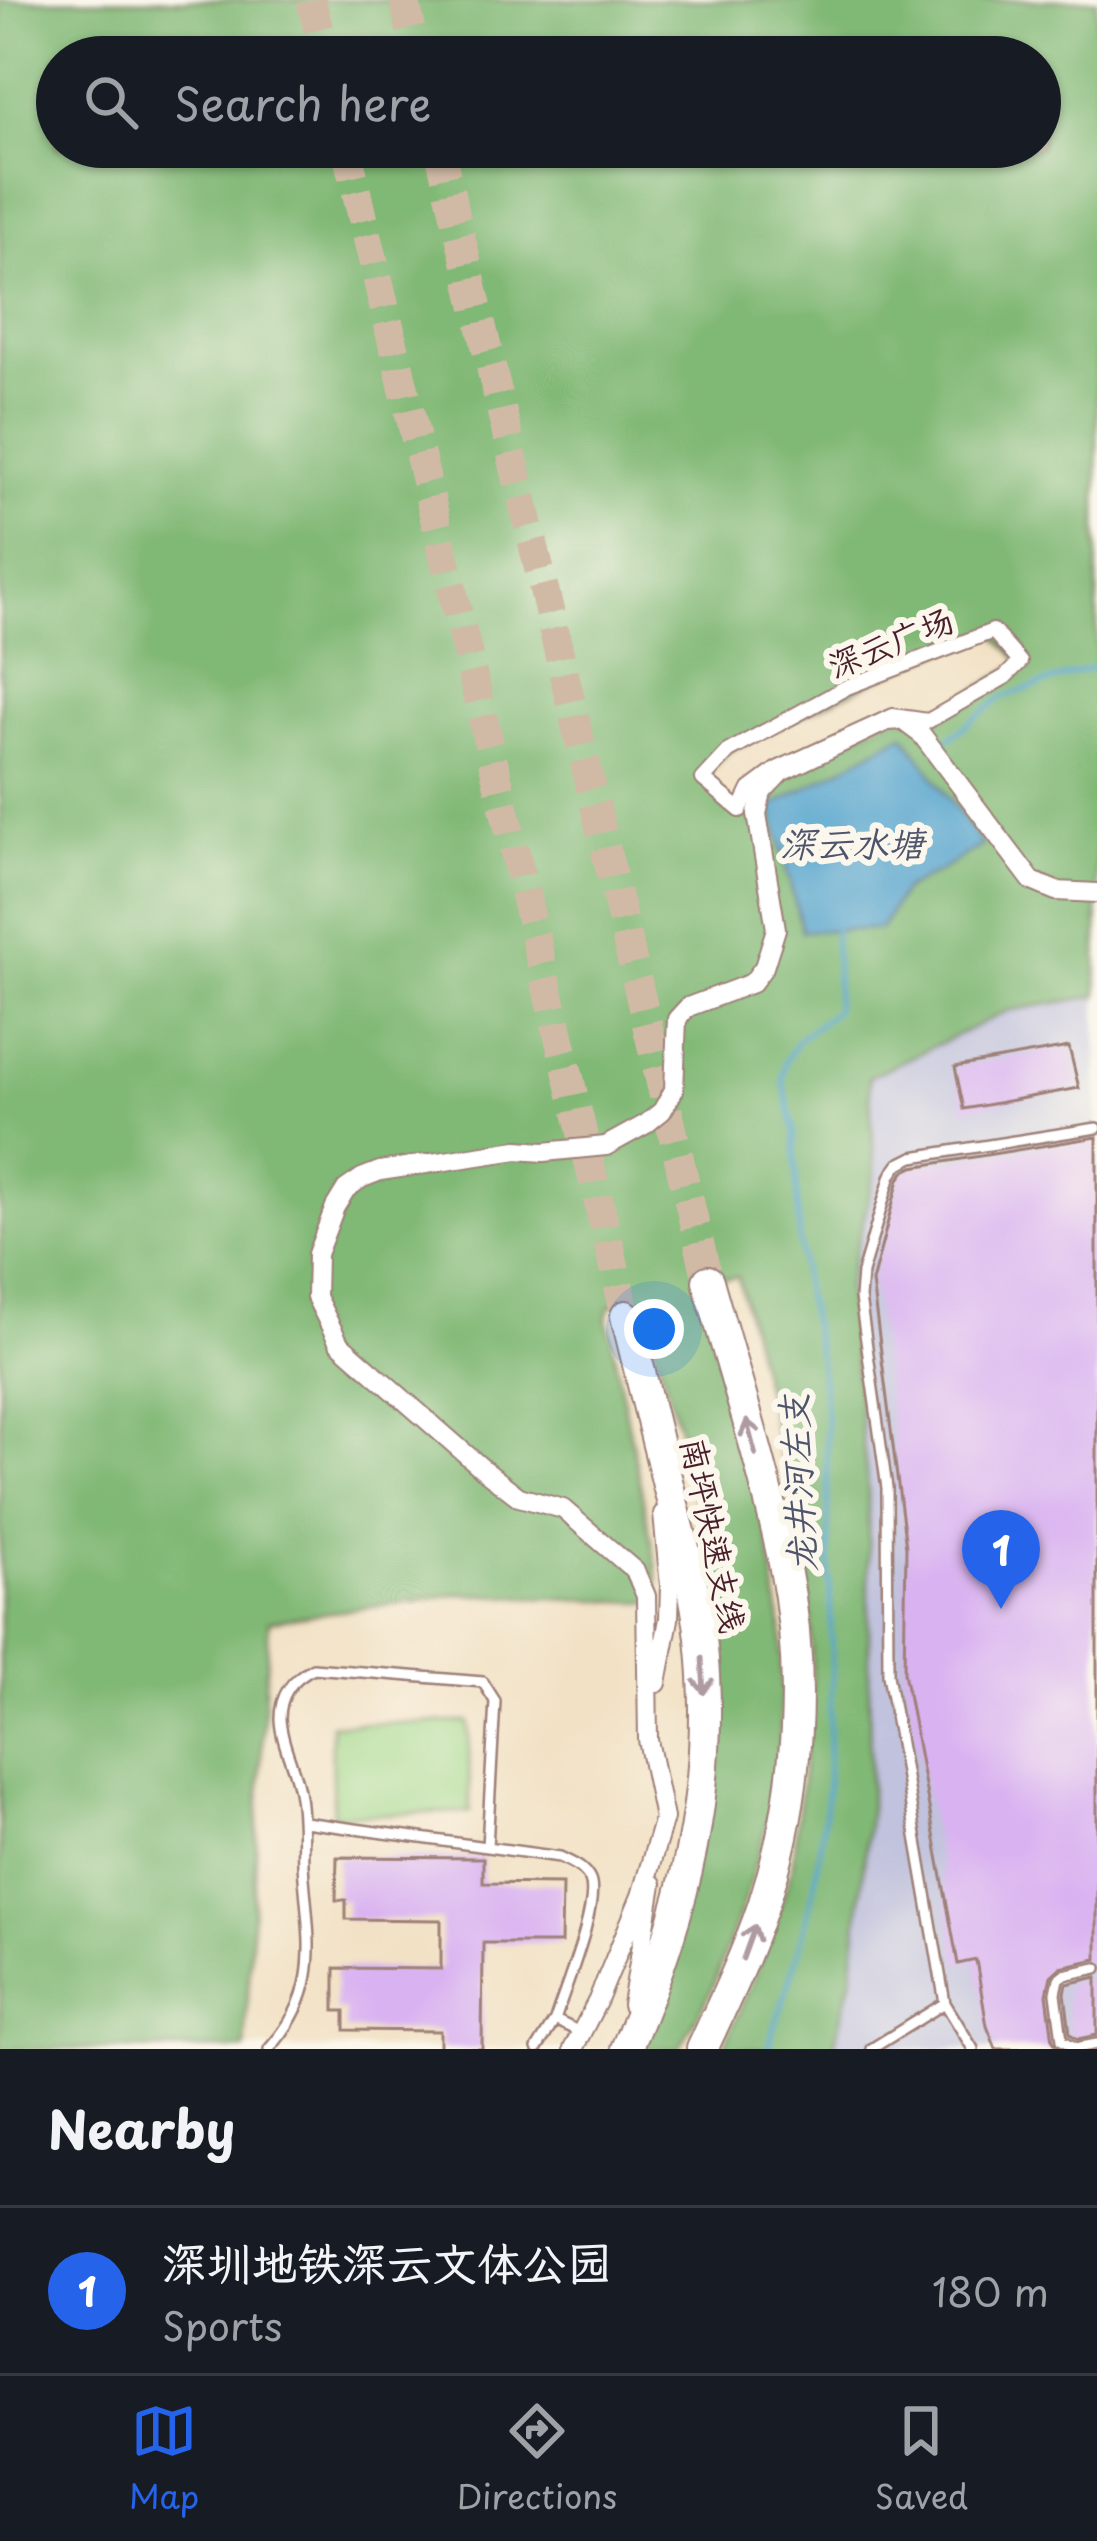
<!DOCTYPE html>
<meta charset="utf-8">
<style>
body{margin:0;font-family:"Playpen Sans","LXGW WenKai TC",sans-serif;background:#20242c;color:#f1f3f6}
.you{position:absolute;left:654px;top:1329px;width:42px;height:42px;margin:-30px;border:9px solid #fff;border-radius:50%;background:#1a73e8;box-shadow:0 0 0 18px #1a73e833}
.badge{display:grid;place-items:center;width:78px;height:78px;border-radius:50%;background:#2563eb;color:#fff;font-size:39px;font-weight:700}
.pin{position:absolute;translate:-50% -99px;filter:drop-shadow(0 3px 6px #0008)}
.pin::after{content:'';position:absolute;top:63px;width:42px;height:36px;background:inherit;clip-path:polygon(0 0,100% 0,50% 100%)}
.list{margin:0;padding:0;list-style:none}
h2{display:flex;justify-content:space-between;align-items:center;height:156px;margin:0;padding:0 48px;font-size:51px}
h2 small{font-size:39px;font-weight:400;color:#9ea1a6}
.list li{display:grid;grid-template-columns:78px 1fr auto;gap:36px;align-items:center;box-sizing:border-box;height:168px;padding:0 48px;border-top:3px solid #363941}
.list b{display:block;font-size:45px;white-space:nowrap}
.list p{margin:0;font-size:39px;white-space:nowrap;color:#9ea1a6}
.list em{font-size:39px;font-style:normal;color:#9ea1a6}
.icon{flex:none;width:66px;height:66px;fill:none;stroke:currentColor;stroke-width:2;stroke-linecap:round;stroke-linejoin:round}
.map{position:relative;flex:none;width:1097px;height:2049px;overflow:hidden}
.search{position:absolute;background:#171b24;box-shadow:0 3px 9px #0004;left:36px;right:36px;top:36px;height:132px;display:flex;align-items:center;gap:30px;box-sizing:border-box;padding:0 42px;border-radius:66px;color:#9ea1a6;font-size:45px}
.sheet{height:324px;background:#171b24}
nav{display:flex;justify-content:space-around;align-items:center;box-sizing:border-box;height:168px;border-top:3px solid #363941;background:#171b24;font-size:33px;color:#9ea1a6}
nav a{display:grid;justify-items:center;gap:6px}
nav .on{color:#2563eb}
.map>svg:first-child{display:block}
.industrial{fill:#c1c2dd}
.green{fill:#a1d788;stroke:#767b5a;stroke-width:3}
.forest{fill:#80b874;stroke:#656c50;stroke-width:3;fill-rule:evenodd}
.water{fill:#54a4ce;stroke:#4f627c;stroke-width:3}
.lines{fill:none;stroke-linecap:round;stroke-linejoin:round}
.stream{stroke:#54a4ce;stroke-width:4.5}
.building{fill:#d9b2f1}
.trunk-tunnel{stroke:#d0baa5;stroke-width:30;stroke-dasharray:30 15;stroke-linecap:butt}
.service-casing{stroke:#9e8078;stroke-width:14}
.pedestrian-casing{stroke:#9e8078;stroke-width:18}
.minor-casing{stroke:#9e8078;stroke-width:22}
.trunk-casing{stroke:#9e8078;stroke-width:34}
.service{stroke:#fff;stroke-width:9}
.pedestrian{stroke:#fff;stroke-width:14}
.minor{stroke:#fff;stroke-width:18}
.trunk{stroke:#fff;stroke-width:30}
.oneway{stroke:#ae9aa0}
.labels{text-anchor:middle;stroke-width:12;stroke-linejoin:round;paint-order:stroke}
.street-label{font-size:33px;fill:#4a1f2b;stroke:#fbf7ec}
.water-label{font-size:36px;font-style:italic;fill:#4e546c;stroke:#fbf7ec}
</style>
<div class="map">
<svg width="1097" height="2049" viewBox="0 0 1097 2049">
<rect width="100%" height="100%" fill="#fbf7ec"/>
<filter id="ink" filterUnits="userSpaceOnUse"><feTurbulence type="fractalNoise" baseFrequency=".00833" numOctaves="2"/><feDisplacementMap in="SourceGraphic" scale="24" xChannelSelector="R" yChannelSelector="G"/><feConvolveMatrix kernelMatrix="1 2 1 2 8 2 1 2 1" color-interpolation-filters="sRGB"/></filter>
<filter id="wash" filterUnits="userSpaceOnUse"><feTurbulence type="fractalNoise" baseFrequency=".004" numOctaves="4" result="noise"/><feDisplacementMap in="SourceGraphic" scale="48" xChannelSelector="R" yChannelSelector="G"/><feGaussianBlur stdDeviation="2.7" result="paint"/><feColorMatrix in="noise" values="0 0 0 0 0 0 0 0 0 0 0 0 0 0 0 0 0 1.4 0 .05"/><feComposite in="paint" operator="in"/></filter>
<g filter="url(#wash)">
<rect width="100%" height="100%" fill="#f2e1c4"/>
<path class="industrial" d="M1097 996V2049H833L852 1977 870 1806 868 1491 847 1286 875 1173 869 1077 1008 1011Z"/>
<path class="green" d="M469 1722 470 1812 333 1815 331 1724Z"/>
<path class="forest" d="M0 0H1097V996L1008 1011 869 1077 875 1173 847 1286 868 1491 870 1806 852 1977 833 2049H723L765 1951 792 1869 812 1684 811 1623 804 1555 738 1277 703 1281 768 1539 782 1631 781 1730 770 1814 745 1899 710 1993 679 2049H631L712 1779 720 1673 710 1579 689 1462 640 1297 610 1306 607 1317 656 1564 658 1603 461 1594 269 1621 245 2049H0ZM57 57H1040V147H57ZM992 632 1020 662 928 721 893 716 750 789 740 810 703 779 729 751 895 671ZM939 783 940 871 904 889 880 929Z"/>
<path class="water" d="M904 734 982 845 940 871 904 889 880 929 802 931 771 807Z"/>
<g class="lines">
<path class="stream" d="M939 746 1001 698 1097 666
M768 2049 798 1954 814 1887 826 1804 832 1674 826 1413 819 1357 804 1290 799 1237 794 1128 783 1080 785 1062 798 1040 835 1011C838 984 834 958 835 930"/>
</g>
<g id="blocks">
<path class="building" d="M1069 1047 1079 1088 964 1109 955 1067Z
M1097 1137V1959L1061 1967 1051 1976 1047 1994 1053 2041 1060 2049H996L987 2026 976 1960 958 1964 904 1672 906 1547 872 1282 899 1179 905 1171 913 1167Z
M337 1857 483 1858V1883L562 1884 561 1943H483L482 2049H440V2031L345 2030V2011H335V1968L441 1969V1920L346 1919V1900H336Z
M1097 1977V2035L1078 2039 1070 2034 1065 1993 1067 1984Z"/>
</g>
</g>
<g filter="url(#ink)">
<use href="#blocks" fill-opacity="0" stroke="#9e8078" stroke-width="3"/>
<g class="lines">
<path class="trunk-tunnel" d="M311 0 325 57
M404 0 418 57
M346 147 626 1316
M439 147 708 1281"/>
<defs>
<path id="service" d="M304 1822 560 1857C572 1863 584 1867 590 1880 600 1904 564 1991 555 2020L582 2033
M1097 1968 1064 1975 1059 1979 1056 1993 1062 2040 1076 2048 1097 2044
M945 2003 888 1674 887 1488 860 1298 862 1273 891 1175 899 1164 913 1157 1097 1128
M269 2049C324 1989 308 1939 303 1865 302 1840 304 1816 299 1791 295 1767 281 1744 280 1719 280 1694 292 1679 313 1668L483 1682 495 1701 487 1847
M537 2049 555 2020
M871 2049 945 2003 973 2049"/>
<path id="pedestrian" d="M993 631 1020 662 1005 677 928 721 893 716 777 769 750 789 740 810 703 779 729 751 847 687Z"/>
<path id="minor" d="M657 1683 669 1619 670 1586 663 1514
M632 2005 652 1884
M573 2049 598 2000 641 1896 664 1818 648 1740 646 1596 635 1571 563 1509 519 1497 484 1470 339 1343 316 1297 317 1254 335 1207 346 1189 362 1178 380 1171 517 1150 544 1152 606 1146 646 1124 662 1111 674 1090 677 1019 688 1007 752 983 764 967 776 929 757 814 762 792 781 772 887 721 902 720 922 735 1032 881 1056 891 1097 893"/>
<path id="trunk" d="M626 2049C685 1914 717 1787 701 1638 695 1586 681 1536 668 1485 654 1429 640 1372 626 1316
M702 2049C724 2002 746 1956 763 1906 799 1798 807 1675 784 1563 764 1468 734 1374 708 1281"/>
</defs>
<use href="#service" class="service-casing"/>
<use href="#pedestrian" class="pedestrian-casing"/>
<use href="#minor" class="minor-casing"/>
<use href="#trunk" class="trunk-casing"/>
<use href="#service" class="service"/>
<use href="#pedestrian" class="pedestrian"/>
<use href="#minor" class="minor"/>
<use href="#trunk" class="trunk"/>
</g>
<defs><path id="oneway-shaft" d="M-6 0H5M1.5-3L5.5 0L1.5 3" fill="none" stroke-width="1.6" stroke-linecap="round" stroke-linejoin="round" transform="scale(3)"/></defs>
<g class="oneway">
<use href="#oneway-shaft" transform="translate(751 1437) rotate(-105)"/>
<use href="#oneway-shaft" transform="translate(703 1676) rotate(87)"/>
<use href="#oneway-shaft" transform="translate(749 1942) rotate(-70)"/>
</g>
</g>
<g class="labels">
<g class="street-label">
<text transform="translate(891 643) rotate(-22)" y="12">深云广场</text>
<text transform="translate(713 1535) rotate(78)" y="12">南坪快速支线</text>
</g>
<g class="water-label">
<text x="852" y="857">深云水塘</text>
<text transform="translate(798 1483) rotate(-93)" y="13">龙井河左支</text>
</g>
</g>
</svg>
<div class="you"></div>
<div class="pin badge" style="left:1001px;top:1609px">1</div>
<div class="search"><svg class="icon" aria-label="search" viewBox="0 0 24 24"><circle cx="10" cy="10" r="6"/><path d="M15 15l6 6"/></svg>Search here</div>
</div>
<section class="sheet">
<h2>Nearby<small></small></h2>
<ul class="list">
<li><span class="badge">1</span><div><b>深圳地铁深云文体公园</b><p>Sports</p></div><em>180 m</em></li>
</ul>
</section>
<nav>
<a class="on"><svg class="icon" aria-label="map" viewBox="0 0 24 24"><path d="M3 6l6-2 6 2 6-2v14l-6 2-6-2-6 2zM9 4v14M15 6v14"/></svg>Map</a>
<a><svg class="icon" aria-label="directions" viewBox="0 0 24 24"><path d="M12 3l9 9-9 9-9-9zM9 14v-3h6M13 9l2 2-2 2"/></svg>Directions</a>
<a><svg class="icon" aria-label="saved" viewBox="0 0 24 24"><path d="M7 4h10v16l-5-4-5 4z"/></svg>Saved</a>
</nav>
